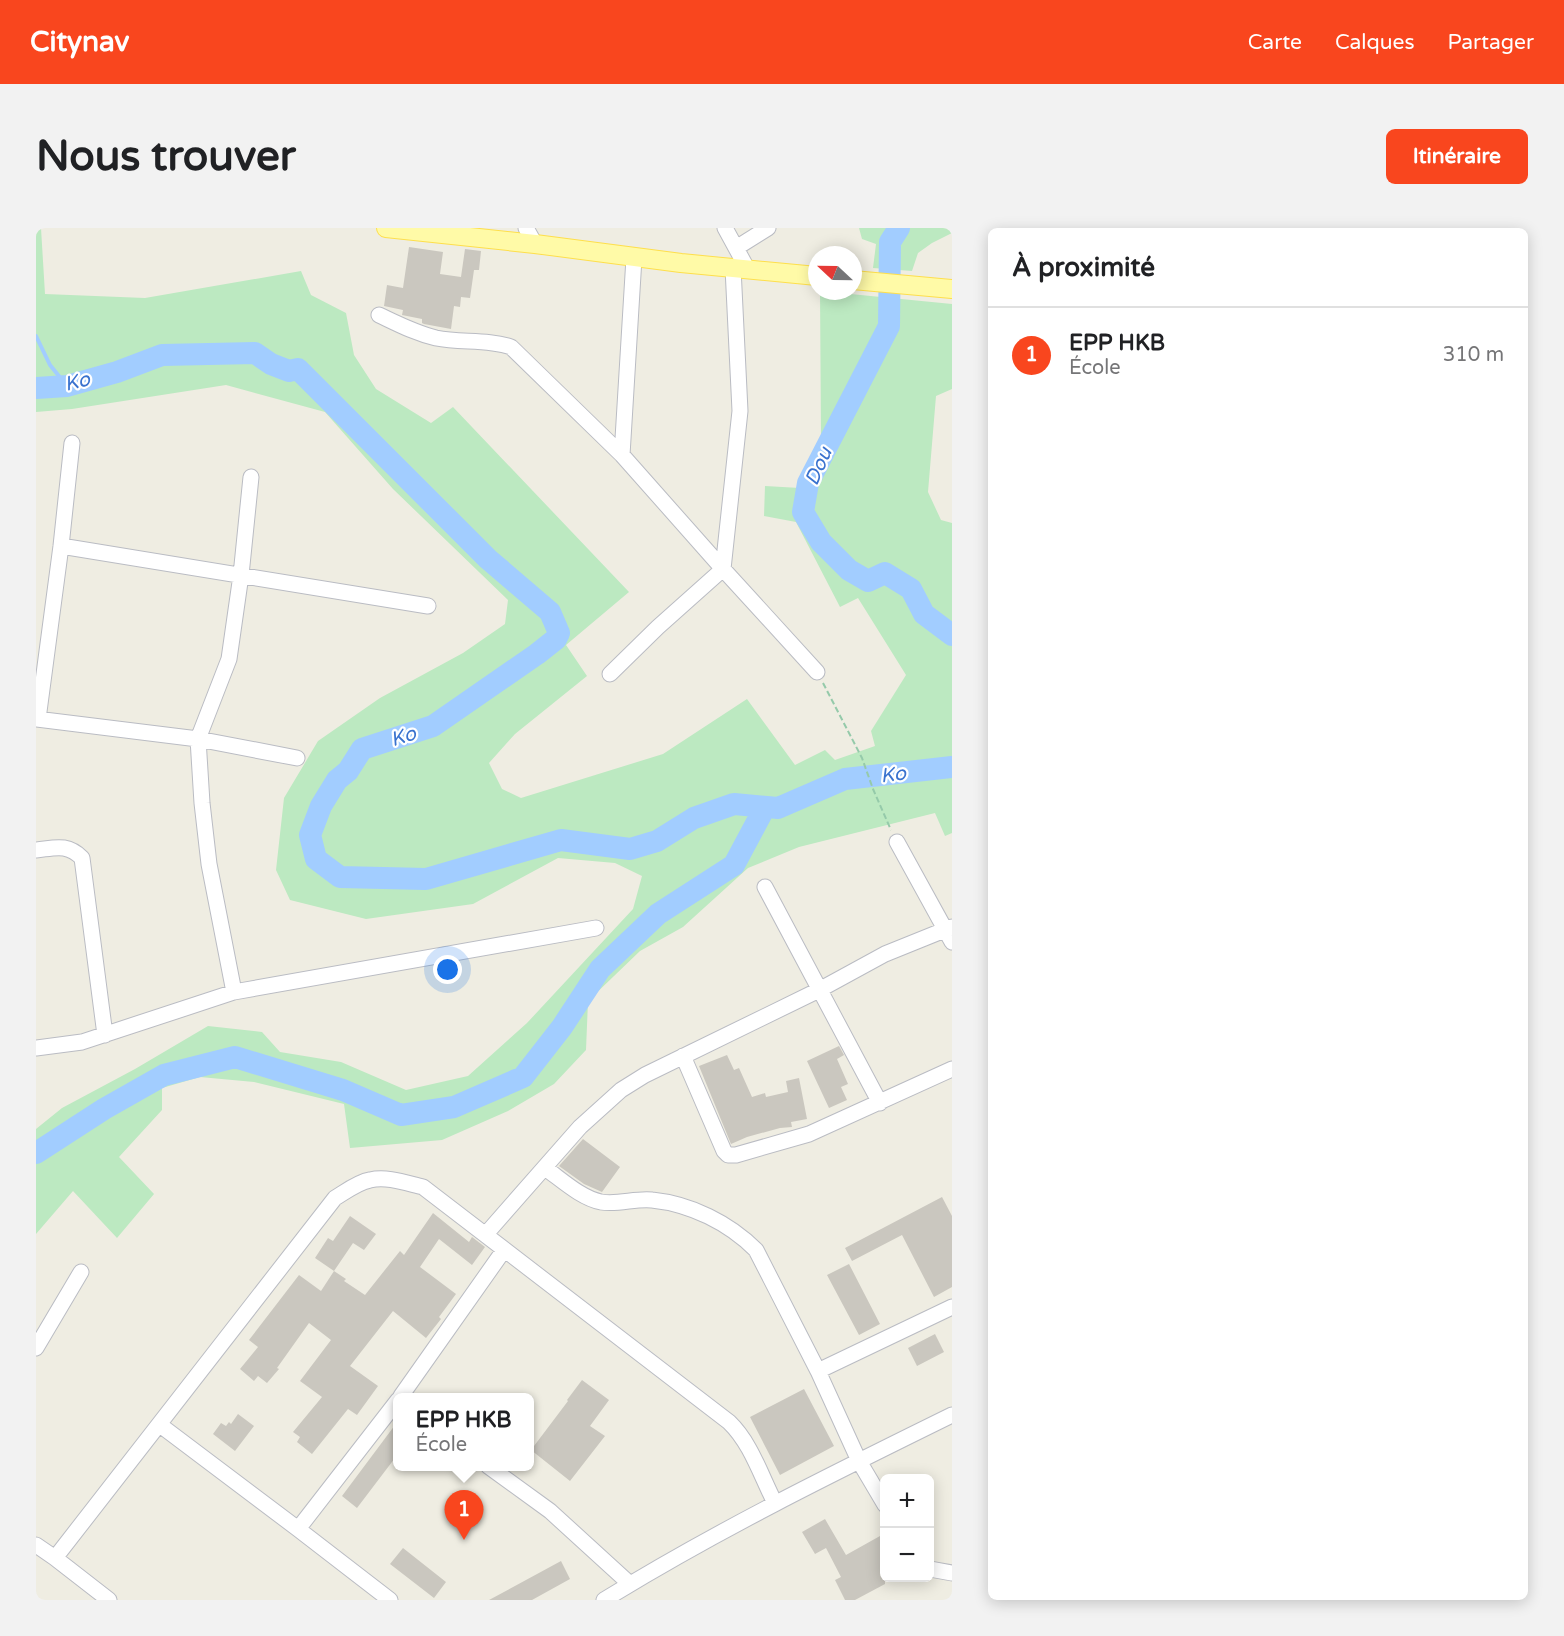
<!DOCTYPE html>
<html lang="fr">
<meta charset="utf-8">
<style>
body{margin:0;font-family:"Varela Round",sans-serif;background:#f2f2f2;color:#202124}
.controls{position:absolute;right:18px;bottom:18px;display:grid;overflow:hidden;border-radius:9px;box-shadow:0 3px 15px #0003}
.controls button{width:54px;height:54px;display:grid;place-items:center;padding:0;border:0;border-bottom:2px solid #e0e0e0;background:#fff;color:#202124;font:30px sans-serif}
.compass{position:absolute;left:772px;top:18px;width:54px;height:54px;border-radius:50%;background:#fff;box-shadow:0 3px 15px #0003;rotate:292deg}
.you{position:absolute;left:412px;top:742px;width:21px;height:21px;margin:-15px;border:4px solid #fff;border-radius:50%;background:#1a73e8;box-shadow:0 0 0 9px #1a73e833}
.badge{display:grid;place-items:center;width:39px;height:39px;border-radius:50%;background:#f9461e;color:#fff;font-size:20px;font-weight:700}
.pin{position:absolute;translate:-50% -50px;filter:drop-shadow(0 2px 3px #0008)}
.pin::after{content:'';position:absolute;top:32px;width:21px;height:18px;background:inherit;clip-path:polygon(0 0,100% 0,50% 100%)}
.popup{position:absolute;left:357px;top:1165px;width:141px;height:78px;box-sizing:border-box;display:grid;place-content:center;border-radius:9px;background:#fff;filter:drop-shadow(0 2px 4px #0005);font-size:20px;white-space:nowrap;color:#757577}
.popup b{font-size:22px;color:#202124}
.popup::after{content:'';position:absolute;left:50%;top:100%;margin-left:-12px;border:12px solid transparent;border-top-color:#fff}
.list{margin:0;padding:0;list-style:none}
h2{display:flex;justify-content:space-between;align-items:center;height:78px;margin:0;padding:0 24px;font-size:26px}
h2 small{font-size:20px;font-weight:400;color:#757577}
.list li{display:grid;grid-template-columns:39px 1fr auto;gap:18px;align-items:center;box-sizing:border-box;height:96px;padding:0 24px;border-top:2px solid #e0e0e0}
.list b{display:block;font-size:22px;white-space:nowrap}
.list p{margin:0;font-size:20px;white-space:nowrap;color:#757577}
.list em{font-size:20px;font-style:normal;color:#757577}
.map{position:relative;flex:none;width:916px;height:1372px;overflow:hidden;border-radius:9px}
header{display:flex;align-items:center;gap:36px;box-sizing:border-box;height:84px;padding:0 30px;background:#f9461e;color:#fff}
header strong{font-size:28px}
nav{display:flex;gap:33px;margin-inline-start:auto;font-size:21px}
.intro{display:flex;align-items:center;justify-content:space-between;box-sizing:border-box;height:144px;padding:0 36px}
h1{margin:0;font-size:42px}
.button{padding:15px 27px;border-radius:9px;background:#f9461e;color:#fff;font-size:21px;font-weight:700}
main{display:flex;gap:36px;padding:0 36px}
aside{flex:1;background:#fff;border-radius:9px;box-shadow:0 3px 15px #0003}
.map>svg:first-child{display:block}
.green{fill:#bce9c1}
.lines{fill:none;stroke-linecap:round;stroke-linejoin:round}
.stream{stroke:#a2cdff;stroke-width:4}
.river{stroke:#a2cdff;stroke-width:22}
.building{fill:#cac7bf}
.minor-casing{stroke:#babcc3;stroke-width:17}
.major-casing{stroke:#fedf4c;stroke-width:20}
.path{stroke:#95caaa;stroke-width:2;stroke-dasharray:6 3;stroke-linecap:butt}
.minor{stroke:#fff;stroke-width:15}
.major{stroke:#fffaa7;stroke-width:18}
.labels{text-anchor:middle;stroke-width:4.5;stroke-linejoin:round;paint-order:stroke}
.water-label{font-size:20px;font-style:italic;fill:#3972ce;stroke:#fff}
</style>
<header>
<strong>Citynav</strong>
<nav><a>Carte</a><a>Calques</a><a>Partager</a></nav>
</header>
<div class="intro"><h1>Nous trouver</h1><a class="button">Itinéraire</a></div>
<main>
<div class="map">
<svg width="916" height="1372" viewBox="0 0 916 1372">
<rect width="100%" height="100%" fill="#efede2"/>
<path class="green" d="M0 0H5L9 66 109 70 265 43 275 67 310 85 318 127 340 161 395 195 417 179 593 364 530 417 551 448 479 506 453 535 466 561 485 570 627 526 711 471 759 537 789 522 799 532 839 518 835 503 870 447 822 370 804 379 760 294 728 288 729 258 764 260 785 210 784 63 916 76V161L900 168 892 264 905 292 916 295V605L909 608 899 585 763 619 712 640 647 699 604 723 552 773 550 822 518 856 472 883 406 912 314 920 308 876 218 854 164 849 126 860V882L83 929 118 966 81 1010 37 963 0 1006V901L26 880 99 841 172 798 226 804 244 824 305 834 370 862 432 848 491 795 597 681 606 648 579 635 522 630 437 676 330 691 254 672 240 642 248 570 282 513 344 470 427 425 469 396 472 372 357 261 289 184 190 157 36 181 0 184Z
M823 0H916V5L896 15 882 25 876 43 837 40 840 16 826 11Z"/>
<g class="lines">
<path class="stream" d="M0 108 14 137 31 158"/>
<path class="river" d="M863 0 854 14 853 98 772 255 767 284 785 314 813 342 832 353 849 345 875 361 888 386 916 407
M0 160 31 158 81 144 126 127 219 125 235 136 253 143 262 141 452 331 514 384 523 405 520 411 501 426 397 498 326 521 312 543 301 552 285 578 274 607 280 631 304 649 390 651 525 612 594 621 621 613 658 590 698 576 742 580 809 551 916 539
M0 925 68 881 128 847 199 829 307 862 365 887 418 879 487 849 526 799 564 741 622 686 698 637 729 579"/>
</g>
<path class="building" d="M373 19 407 24 404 46 425 49 429 21 445 23 443 42H438L434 70 425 69 424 79 418 78 415 101 388 96 386 95V91L366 87 367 82 348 78 351 57 367 60Z
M803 818 808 827 801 831 812 856 805 859 811 872 793 880 771 833Z
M691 827 698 842 703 840 716 869 729 865 730 869 752 864 750 853 763 850 771 891 755 894 756 899 744 900 711 909 695 916 663 838Z
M547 911 584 939 566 964 548 956 523 938Z
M906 969 916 988V1059L898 1069 866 1007 816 1033 809 1020Z
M397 985 433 1014 436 1009 449 1019 436 1037 403 1011 384 1039 420 1066 403 1089 405 1091 390 1110 357 1083 314 1138 342 1158 321 1187 312 1181 276 1226 261 1214 264 1209 257 1204 286 1169 264 1153 295 1112 273 1095 241 1140 243 1141 231 1155 222 1148 218 1153 204 1141 222 1119 213 1112 263 1047 285 1063 298 1043 310 1051 308 1053 329 1067 364 1023 368 1027Z
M314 988 340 1006 328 1022 317 1015 298 1043 279 1030 292 1010 297 1013Z
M813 1036 844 1096 823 1107 791 1047Z
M899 1106 908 1124 881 1138 872 1120Z
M546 1152 573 1172 554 1198 569 1208 534 1253 495 1222 532 1173 531 1172Z
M768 1161 798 1218 744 1247 714 1189Z
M202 1186 218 1198 199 1223 177 1206 185 1195 190 1198 193 1194 195 1196Z
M362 1193V1226L321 1280 306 1268Z
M789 1291 810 1327 844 1308 849 1316V1356L819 1372H809L799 1352 805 1349 790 1320 779 1326 766 1304Z
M367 1320 410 1354 398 1370 354 1336Z
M525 1333 534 1351 496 1372H453Z"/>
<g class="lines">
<defs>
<path id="minor" d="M490 0 499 16
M689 0 712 42
M700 20 732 0
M343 87C362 96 379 105 400 110 425 115 451 111 475 119L586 227 687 341 781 444
M586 227 598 30
M25 318 392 378
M574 446 622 399 687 341 704 183 697 40
M0 491 162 511 261 530
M2 491 25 318 36 215
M861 614 916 714
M0 622C19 620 31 615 46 630L69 807
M729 659 844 875
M198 764 173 636 166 575 162 511 193 431 205 347 215 249
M0 820 46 814 198 764 560 700
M647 828 688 923 692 927H700L773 906 916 841
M509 940C526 952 545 970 565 974 582 977 600 970 616 972 655 976 693 995 720 1022L782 1143 823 1233 849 1277
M450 1006 544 899 585 862 609 847 783 762 849 726 916 699
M0 1120 45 1044
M782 1143 916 1079
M365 1168 468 1022
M124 1197 262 1301 354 1372
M452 1238 514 1283 594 1356
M262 1301 362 1172
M0 1317 19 1330 73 1372
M19 1330 299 970C309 964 322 954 334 952 351 948 370 955 387 959L693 1194C715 1215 725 1248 739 1275
M894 1341 916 1345
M568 1372C680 1303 798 1245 916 1187"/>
<path id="major" d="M350 0 499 16 645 35 781 48
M817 52 916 61"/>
</defs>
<use href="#minor" class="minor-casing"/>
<use href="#major" class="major-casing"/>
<path class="path" d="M787 455 826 530 837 561 855 602"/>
<use href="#minor" class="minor"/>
<use href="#major" class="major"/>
</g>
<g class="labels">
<g class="water-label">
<text transform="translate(41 153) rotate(-14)" y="7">Ko</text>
<text transform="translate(782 238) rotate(-66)" y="7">Dou</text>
<text transform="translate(367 508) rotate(-18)" y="7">Ko</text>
<text transform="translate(857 546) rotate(-7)" y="7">Ko</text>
</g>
</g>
</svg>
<div class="controls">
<button>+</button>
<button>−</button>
</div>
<svg class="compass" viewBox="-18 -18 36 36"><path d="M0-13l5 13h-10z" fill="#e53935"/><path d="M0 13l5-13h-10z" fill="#757577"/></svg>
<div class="you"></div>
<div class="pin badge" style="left:428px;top:1312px">1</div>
<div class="popup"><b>EPP HKB</b>École</div>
</div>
<aside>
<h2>À proximité<small></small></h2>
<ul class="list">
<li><span class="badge">1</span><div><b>EPP HKB</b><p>École</p></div><em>310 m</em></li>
</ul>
</aside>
</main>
